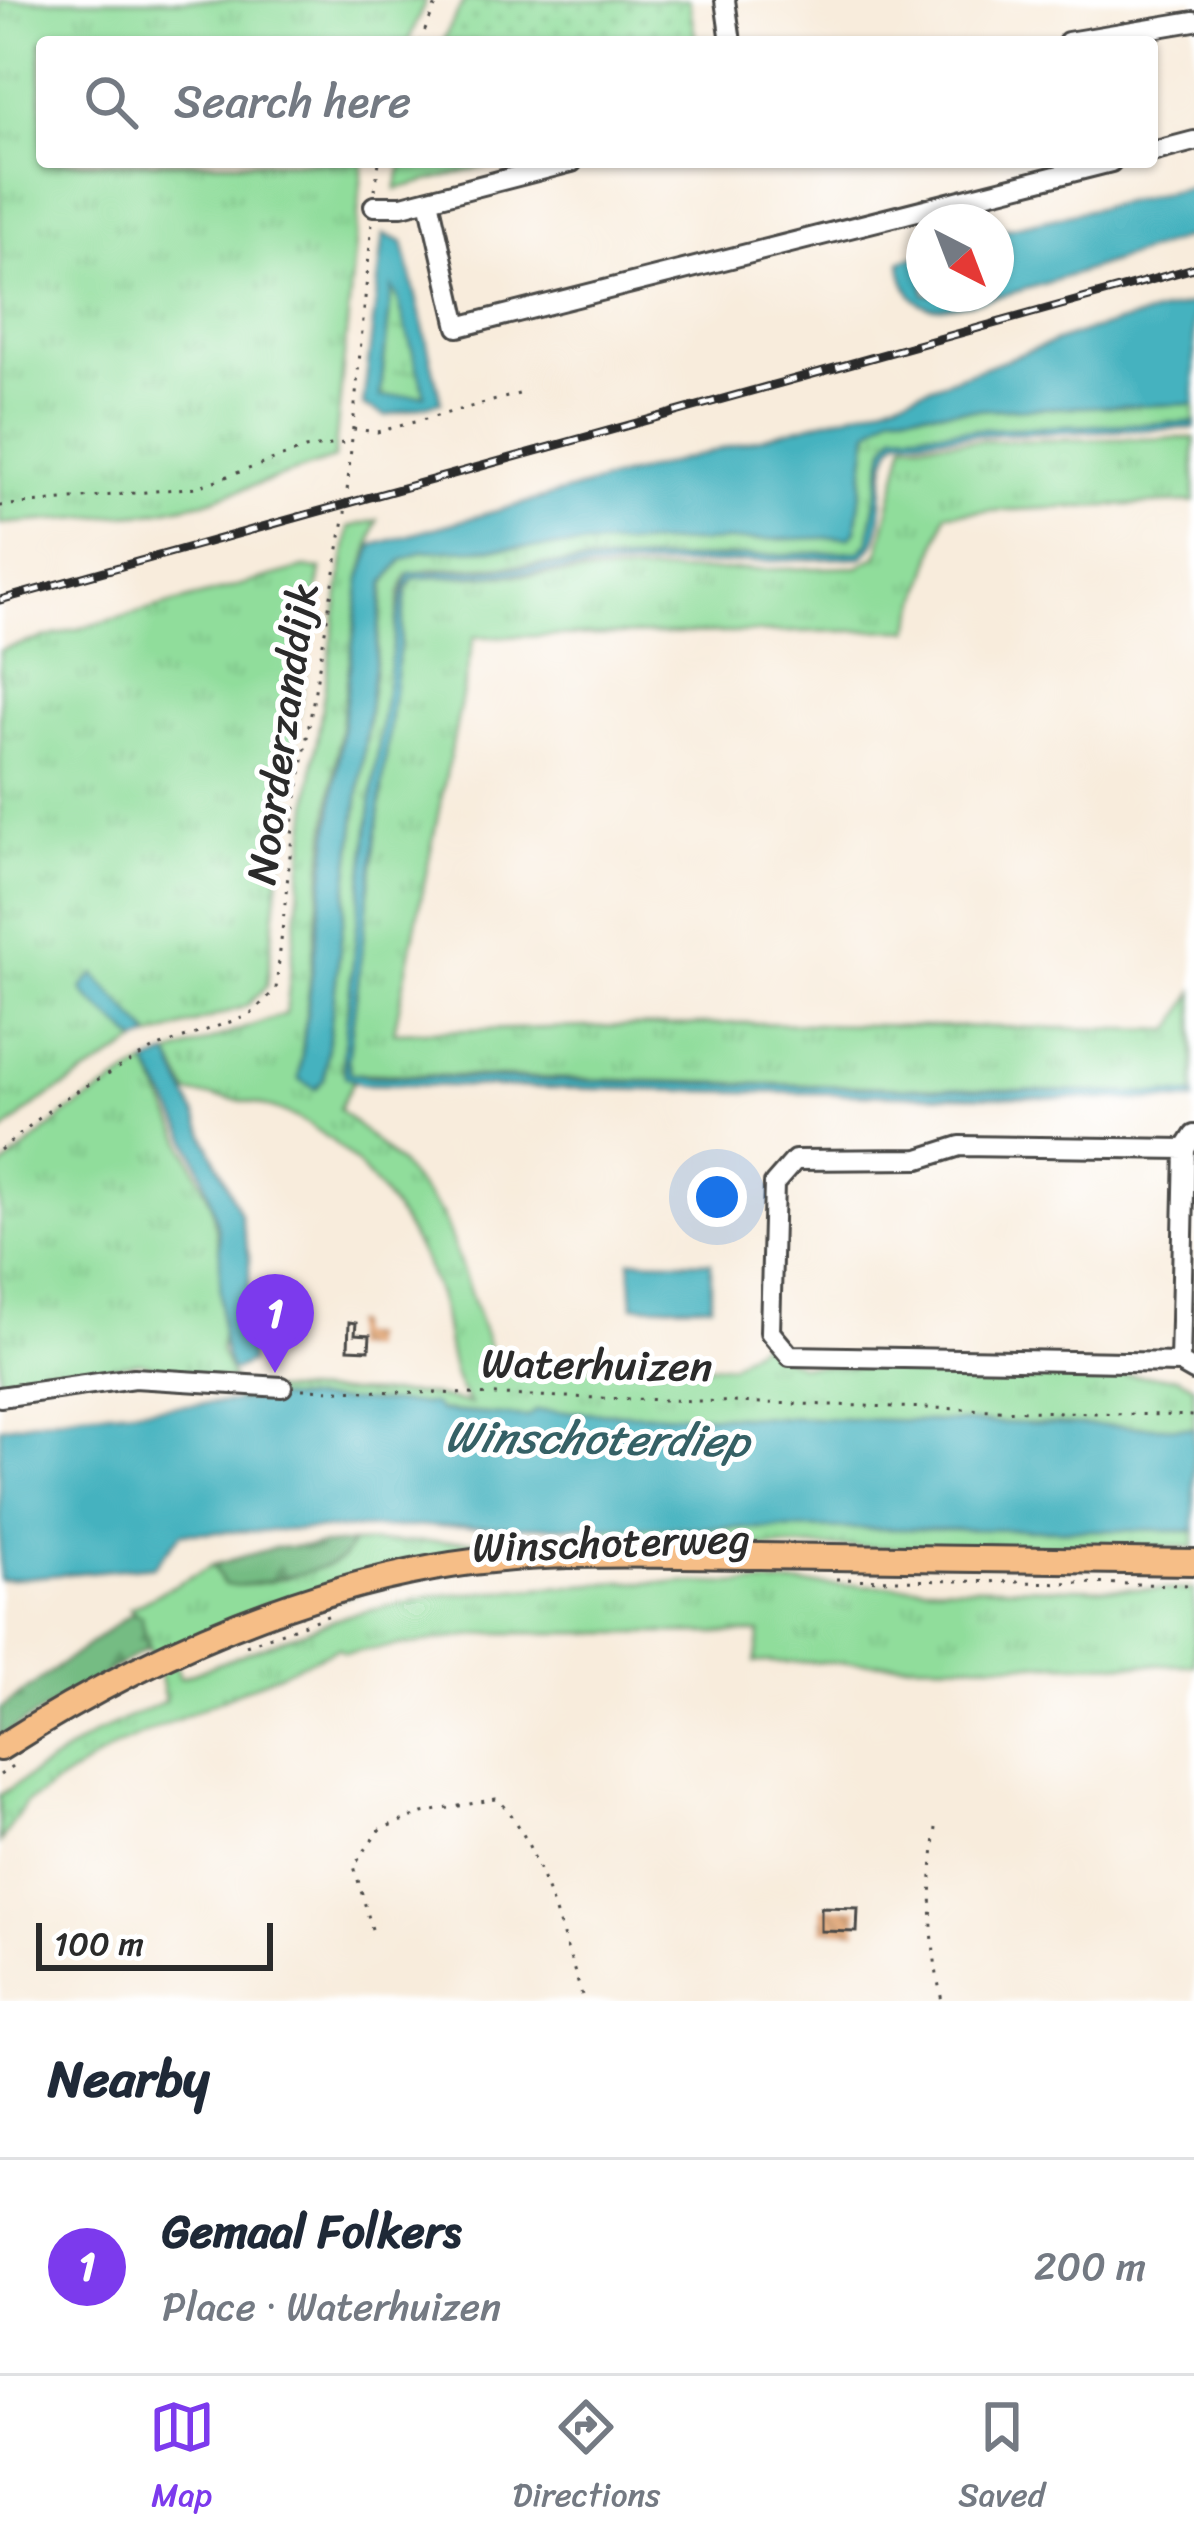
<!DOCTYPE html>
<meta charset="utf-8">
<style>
body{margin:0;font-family:Sriracha,sans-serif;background:#f2f2f3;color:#1f2937}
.compass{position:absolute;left:906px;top:204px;width:108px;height:108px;border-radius:50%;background:#fff;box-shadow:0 3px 9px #0004;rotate:138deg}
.scale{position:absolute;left:36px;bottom:30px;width:237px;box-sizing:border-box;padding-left:12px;border:6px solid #2b2b2b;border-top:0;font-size:33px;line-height:42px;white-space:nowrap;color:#2b2b2b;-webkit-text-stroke:9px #fff;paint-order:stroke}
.you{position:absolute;left:717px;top:1197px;width:42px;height:42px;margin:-30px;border:9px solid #fff;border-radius:50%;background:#1a73e8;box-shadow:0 0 0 18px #1a73e833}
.badge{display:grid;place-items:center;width:78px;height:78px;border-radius:50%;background:#7c3aed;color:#fff;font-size:39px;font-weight:700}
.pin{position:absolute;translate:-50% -99px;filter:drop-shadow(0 3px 6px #0008)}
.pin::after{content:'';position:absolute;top:63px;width:42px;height:36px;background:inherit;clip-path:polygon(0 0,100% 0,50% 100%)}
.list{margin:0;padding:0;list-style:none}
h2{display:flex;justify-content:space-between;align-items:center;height:156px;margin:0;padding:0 48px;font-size:51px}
h2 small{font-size:39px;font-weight:400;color:#747a83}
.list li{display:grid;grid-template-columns:78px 1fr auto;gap:36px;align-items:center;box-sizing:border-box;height:216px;padding:0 48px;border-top:3px solid #e0e1e3}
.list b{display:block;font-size:45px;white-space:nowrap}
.list p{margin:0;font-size:39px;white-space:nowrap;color:#747a83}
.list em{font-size:39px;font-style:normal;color:#747a83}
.icon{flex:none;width:66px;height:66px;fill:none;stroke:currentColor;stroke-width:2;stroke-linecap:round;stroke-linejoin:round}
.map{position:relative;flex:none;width:1194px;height:2001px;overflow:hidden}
.search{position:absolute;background:#fff;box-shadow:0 3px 9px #0004;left:36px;right:36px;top:36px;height:132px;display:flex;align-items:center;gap:30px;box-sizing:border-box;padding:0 42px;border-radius:12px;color:#747a83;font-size:45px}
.sheet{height:372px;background:#fff}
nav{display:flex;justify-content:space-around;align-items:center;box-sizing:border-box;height:168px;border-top:3px solid #e0e1e3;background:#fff;font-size:33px;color:#747a83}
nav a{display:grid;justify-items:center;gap:6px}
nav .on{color:#7c3aed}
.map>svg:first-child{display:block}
.grass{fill:url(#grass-tufts);stroke:#5e8463;stroke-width:3}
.forest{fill:url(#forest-firs);stroke:#507457;stroke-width:3}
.wetland{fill:url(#wetland-marsh);stroke:#5e8463;stroke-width:3}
.park{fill:url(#park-dots);stroke:#5e8463;stroke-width:3}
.water{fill:#44b2bf;stroke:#386e75;stroke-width:3;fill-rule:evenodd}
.building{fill:url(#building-back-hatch)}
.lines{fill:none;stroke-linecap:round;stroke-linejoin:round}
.minor-casing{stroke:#4a4846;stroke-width:24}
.major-casing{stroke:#4a4846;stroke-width:30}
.path{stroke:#4a4846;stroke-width:3;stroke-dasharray:3 9;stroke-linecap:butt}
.minor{stroke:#fff;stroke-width:18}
.major{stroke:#f6be87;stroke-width:24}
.rail-casing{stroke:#2b2b2b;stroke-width:9}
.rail{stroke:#fff;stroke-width:4.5;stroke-dasharray:14;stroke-linecap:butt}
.labels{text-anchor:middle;stroke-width:10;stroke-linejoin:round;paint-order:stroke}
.street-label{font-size:42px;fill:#2b2b2b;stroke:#fff}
.water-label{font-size:45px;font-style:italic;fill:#356166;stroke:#fff}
</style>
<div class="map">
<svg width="1194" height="2001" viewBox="0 0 1194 2001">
<defs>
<pattern id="grass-tufts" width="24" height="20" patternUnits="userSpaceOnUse" patternTransform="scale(3)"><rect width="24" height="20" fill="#90dd9b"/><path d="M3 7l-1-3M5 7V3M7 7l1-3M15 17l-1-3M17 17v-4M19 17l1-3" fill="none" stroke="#7cbe86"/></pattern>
<pattern id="forest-firs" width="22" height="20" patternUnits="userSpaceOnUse" patternTransform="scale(3)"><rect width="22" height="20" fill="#74bc83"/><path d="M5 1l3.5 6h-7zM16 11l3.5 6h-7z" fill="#5f996b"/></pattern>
<pattern id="wetland-marsh" width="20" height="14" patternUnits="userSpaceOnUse" patternTransform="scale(3)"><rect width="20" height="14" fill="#90dd9b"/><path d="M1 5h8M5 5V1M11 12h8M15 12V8" fill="none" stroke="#7cbe86"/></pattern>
<pattern id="park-dots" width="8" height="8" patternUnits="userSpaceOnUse" patternTransform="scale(3)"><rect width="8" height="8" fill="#90dd9b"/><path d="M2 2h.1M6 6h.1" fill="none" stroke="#7cbe86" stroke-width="1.8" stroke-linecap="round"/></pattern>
<pattern id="building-back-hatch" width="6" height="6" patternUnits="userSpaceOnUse" patternTransform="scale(3)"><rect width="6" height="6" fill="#db9b66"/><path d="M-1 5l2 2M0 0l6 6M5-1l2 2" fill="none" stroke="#b27f54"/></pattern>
</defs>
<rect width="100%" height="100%" fill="#fff"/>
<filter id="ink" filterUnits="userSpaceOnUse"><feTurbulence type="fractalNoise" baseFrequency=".00833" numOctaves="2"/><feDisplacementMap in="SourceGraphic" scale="24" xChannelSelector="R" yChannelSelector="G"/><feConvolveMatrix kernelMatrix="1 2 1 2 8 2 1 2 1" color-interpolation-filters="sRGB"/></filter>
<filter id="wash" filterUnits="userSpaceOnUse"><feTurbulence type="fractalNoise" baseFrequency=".004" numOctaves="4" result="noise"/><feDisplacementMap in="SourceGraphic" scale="48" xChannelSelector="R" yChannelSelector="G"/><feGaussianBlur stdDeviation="2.7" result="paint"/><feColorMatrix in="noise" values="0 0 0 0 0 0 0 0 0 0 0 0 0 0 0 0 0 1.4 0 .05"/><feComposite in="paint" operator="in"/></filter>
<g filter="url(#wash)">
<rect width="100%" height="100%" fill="#f8ecdc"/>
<path class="grass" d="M0 0H426L408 42H42V162H363L334 459 204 502 149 513 0 524Z
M403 162H504L396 189Z
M1194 404V422L896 432 885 448 869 541 860 551 430 569 407 575 400 592 343 1052V1070L353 1082 339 1109 400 1164 443 1216 497 1369 731 1365 765 1340 772 1352 800 1365 1177 1377 1194 1386V1428L537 1411 528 1417 278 1398 236 1400 235 1390 426 1394 470 1404C445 1373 450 1334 439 1298 417 1231 361 1151 297 1118 263 1101 226 1098 189 1094L169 1055 286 1014 313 767 349 527 377 520 361 578 326 835 299 1078 316 1089 324 1079 385 583 401 561 423 551 856 530 869 431 893 412Z
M1194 438V502L946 513 910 630 474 637 394 1032 746 1023 1172 1030 1194 992V1095L351 1073 348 1057 407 588 413 578 858 567 878 555 905 442Z
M304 568 321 569 290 770 267 986 246 1006 150 1038 82 988 138 1042 35 1105 0 1135V650Z
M147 1064 211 1203 225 1284 220 1351 233 1380 187 1376 139 1362 0 1386V1170L68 1112Z
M606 1527 1194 1531V1547H613Z
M576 1539 587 1544 500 1551 151 1654 141 1617 129 1609 213 1565 223 1584C251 1592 338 1568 352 1543Z
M621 1582 1194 1590V1665L755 1662 760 1633H491L345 1653 338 1648 116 1746 26 1803 0 1842V1795L96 1733 165 1701 159 1671 176 1665 180 1678 345 1616 431 1596Z"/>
<path class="forest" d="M352 1543C349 1548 346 1555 342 1559 330 1568 235 1592 223 1584L214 1565 273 1548Z
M132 1613 141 1616 148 1648 0 1737V1709Z"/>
<path class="wetland" d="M392 286 397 296 426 395 380 398Z"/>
<path class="park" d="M464 0H689L696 42H442Z"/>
<path class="water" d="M1194 186V235C1147 249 963 317 927 306 910 302 901 277 901 261L924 253V294H996V231Z
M384 234 403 242 441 402 386 416 363 405ZM392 288 397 296 425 395 380 397Z
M1194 303V404L893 412 869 431 856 530 850 537 423 551 401 561 384 583 324 1079 316 1089 299 1079 361 578 373 545 877 406 1076 334Z
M1194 422V428L899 438C870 466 896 533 862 557L413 578 407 588 348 1062 351 1073 367 1076 1178 1094 1194 1095V1101L361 1084 345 1076 343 1052C350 993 391 593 410 573L860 551 869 541 885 448 896 432Z
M94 974 147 1031 150 1038 138 1042 84 994 82 988Z
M169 1055 240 1214 249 1257 250 1362 232 1371C213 1339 225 1269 217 1225 206 1168 176 1114 147 1064Z
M630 1260 711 1262V1305L633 1306Z
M278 1398 433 1404 440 1411 527 1417 536 1411 1194 1428V1531L444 1526 182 1533 154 1566 0 1580V1427L82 1413Z"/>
<g id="blocks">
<path class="building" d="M349 1322 356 1323 355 1334 370 1335 369 1350 348 1349Z
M821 1907 858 1908 857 1932 821 1931Z"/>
</g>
</g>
<g filter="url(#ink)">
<use href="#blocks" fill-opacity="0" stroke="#4a4846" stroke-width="3"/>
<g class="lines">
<defs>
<path id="minor" d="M725 0 731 42
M1068 42 1194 21
M1152 152 1194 141
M429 200 458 327 1111 162
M374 206H402L572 162
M1194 1135 1185 1149 1180 1363 1194 1371
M1180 1363 790 1356 770 1332 774 1184 795 1160 919 1159 960 1146 1185 1149
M0 1397 134 1378 282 1387"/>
<path id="major" d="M0 1748C132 1664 278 1596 433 1568 540 1549 650 1555 759 1556 904 1558 1049 1560 1194 1562"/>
</defs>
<use href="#minor" class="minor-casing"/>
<use href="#major" class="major-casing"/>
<path class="path" d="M420 42 438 0
M375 190 379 162
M353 429 377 432 526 392
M0 506 197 487 305 449 350 442
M0 1150 63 1099 152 1049 250 1015 276 989 295 808 345 513 372 223
M302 1389 1194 1416
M836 1579 1194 1585
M246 1645 333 1614
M0 1775 19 1761
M936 1828C929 1887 929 1942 942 2001
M372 1929 354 1866 380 1829 423 1813 496 1799C533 1823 568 1955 584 2001"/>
<use href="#minor" class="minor"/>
<use href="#major" class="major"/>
<defs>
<path id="rail" d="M0 600 1194 268"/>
</defs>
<use href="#rail" class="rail-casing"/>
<use href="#rail" class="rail"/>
</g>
</g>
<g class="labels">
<g class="street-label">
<text transform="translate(281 733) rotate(-82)" y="15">Noorderzanddijk</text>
<text transform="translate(597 1364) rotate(1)" y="15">Waterhuizen</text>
<text transform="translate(611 1542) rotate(-2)" y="15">Winschoterweg</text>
</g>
<g class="water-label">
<text transform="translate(597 1438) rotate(1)" y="16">Winschoterdiep</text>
</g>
</g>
</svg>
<svg class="compass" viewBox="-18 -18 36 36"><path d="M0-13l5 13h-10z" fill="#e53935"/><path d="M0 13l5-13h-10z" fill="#747a83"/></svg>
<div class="scale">100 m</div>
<div class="you"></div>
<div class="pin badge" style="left:275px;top:1373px">1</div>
<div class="search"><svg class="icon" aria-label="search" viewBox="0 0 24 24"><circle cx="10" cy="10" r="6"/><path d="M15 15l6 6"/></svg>Search here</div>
</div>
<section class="sheet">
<h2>Nearby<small></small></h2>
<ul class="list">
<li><span class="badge">1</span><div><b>Gemaal Folkers</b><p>Place · Waterhuizen</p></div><em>200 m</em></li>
</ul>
</section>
<nav>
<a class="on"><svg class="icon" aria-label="map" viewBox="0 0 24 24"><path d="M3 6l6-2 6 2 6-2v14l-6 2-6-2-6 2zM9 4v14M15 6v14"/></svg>Map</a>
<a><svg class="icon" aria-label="directions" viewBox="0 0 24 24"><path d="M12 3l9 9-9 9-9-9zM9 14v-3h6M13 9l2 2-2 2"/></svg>Directions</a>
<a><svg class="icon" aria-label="saved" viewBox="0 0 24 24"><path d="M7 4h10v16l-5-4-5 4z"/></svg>Saved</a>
</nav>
